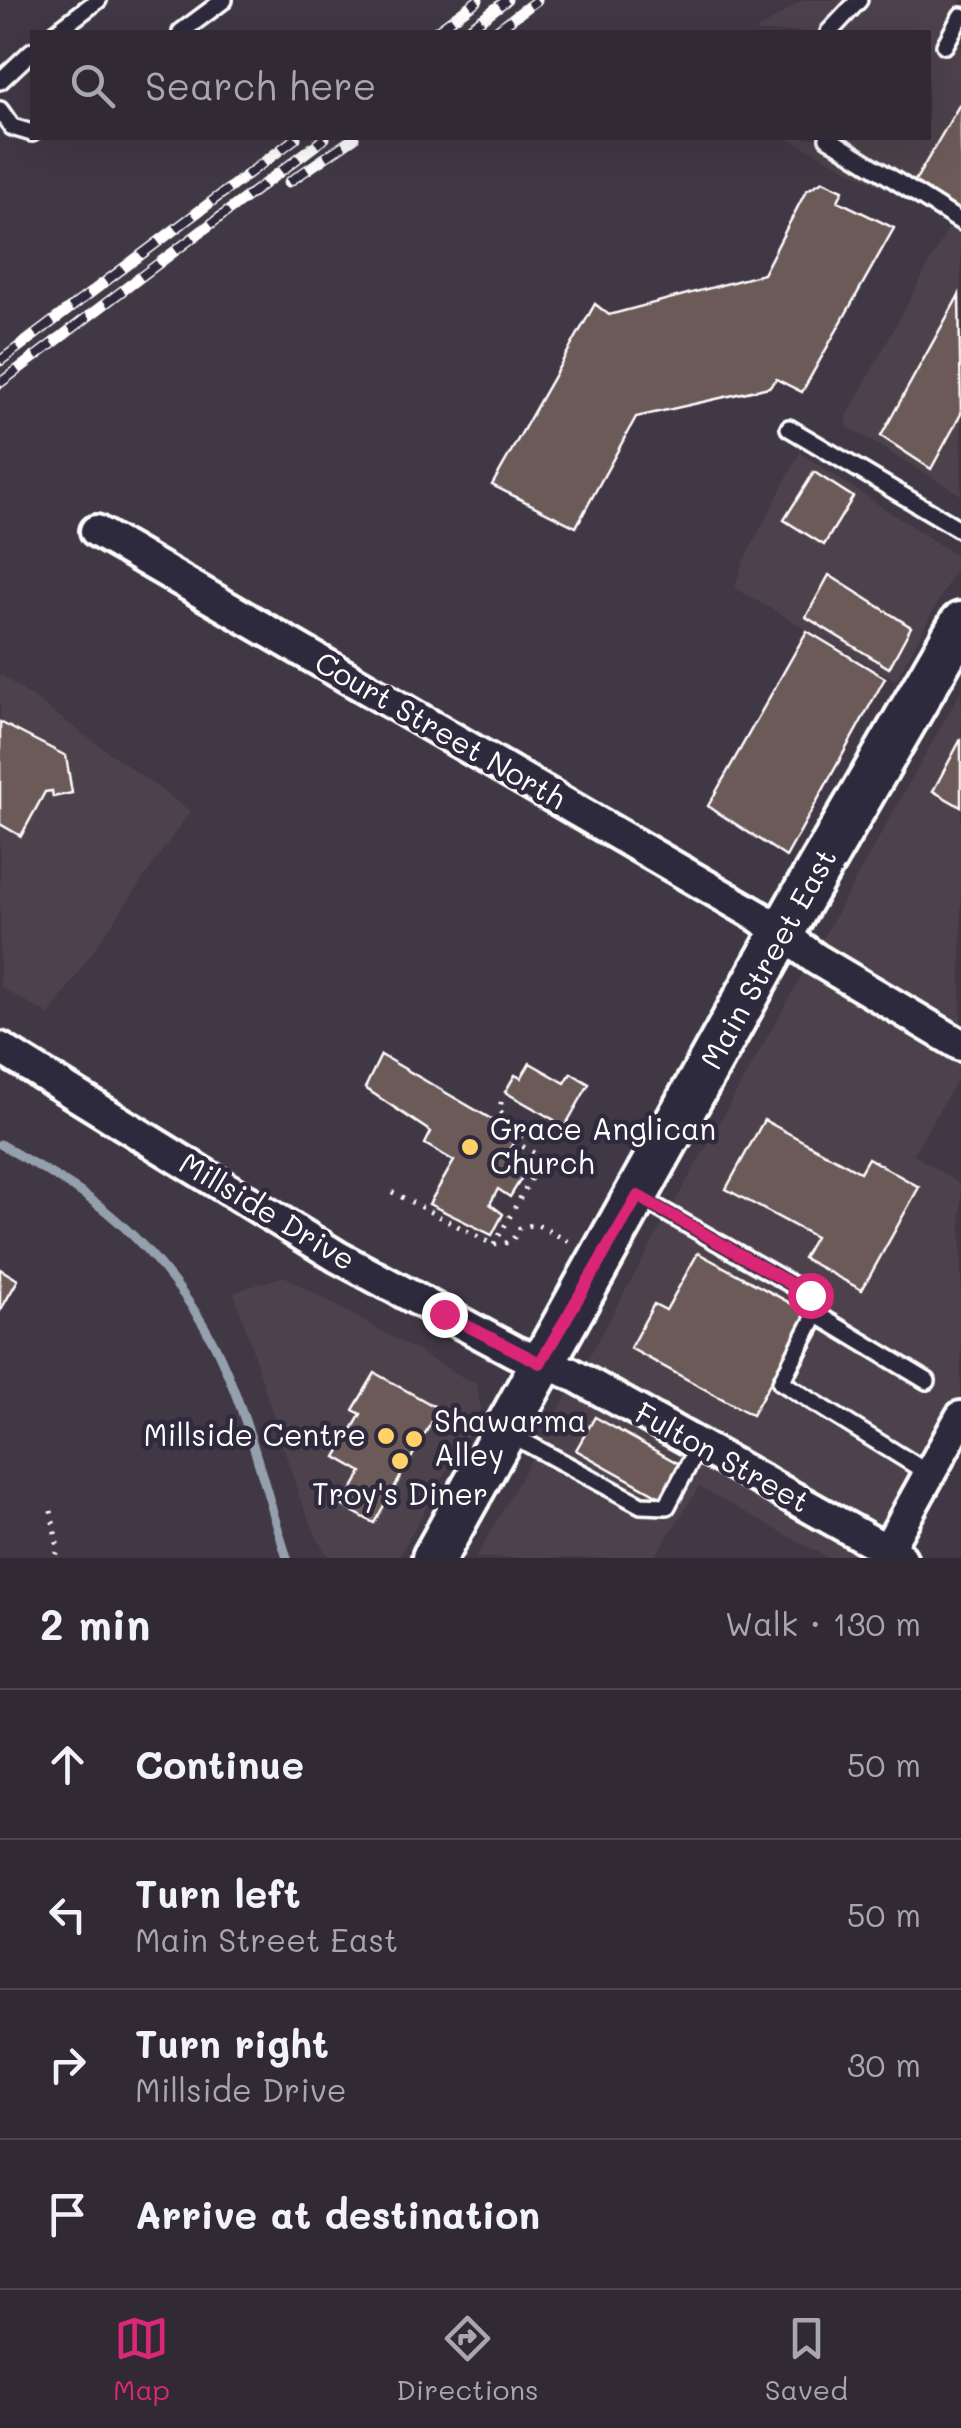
<!DOCTYPE html>
<meta charset="utf-8">
<style>
body{margin:0;font-family:Mali,sans-serif;background:#39323c;color:#f1f3f6}
.stop{position:absolute;width:30px;height:30px;margin:-22px;border:8px solid #db2777;border-radius:50%;background:#fff}
.stop.end{background:#db2777;border-color:#fff;box-shadow:0 2px 10px #0008}
.list{margin:0;padding:0;list-style:none}
h2{display:flex;justify-content:space-between;align-items:center;height:130px;margin:0;padding:0 40px;font-size:42px}
h2 small{font-size:32px;font-weight:400;color:#a8a7ac}
.list li{display:grid;grid-template-columns:65px 1fr auto;gap:30px;align-items:center;box-sizing:border-box;height:150px;padding:0 40px;border-top:2px solid #4c464f}
.list b{display:block;font-size:38px;white-space:nowrap}
.list p{margin:0;font-size:32px;white-space:nowrap;color:#a8a7ac}
.list em{font-size:32px;font-style:normal;color:#a8a7ac}
.icon{flex:none;width:55px;height:55px;fill:none;stroke:currentColor;stroke-width:2;stroke-linecap:round;stroke-linejoin:round}
.map{position:relative;flex:none;width:961px;height:1558px;overflow:hidden}
.search{position:absolute;background:#312a34;box-shadow:0 10px 40px #0002;left:30px;right:30px;top:30px;height:110px;display:flex;align-items:center;gap:25px;box-sizing:border-box;padding:0 35px;border-radius:0px;color:#a8a7ac;font-size:38px}
.sheet{height:730px;background:#312a34}
nav{display:flex;justify-content:space-around;align-items:center;box-sizing:border-box;height:140px;border-top:2px solid #4c464f;background:#312a34;font-size:28px;color:#a8a7ac}
nav a{display:grid;justify-items:center;gap:5px}
nav .on{color:#db2777}
.map>svg:first-child{display:block}
.built{fill:#4e424b}
.lines{fill:none;stroke-linecap:round;stroke-linejoin:round}
.stream{stroke:#95a0af;stroke-width:9}
.building{fill:#6c5a59;stroke:#fff;stroke-width:2.5}
.lane-casing{stroke:#fff;stroke-width:22}
.street-casing{stroke:#fff;stroke-width:38}
.secondary-casing{stroke:#fff;stroke-width:50}
.path{stroke:#fff;stroke-width:5;stroke-dasharray:2.5 8;stroke-linecap:butt}
.lane{stroke:#2f2a3d;stroke-width:15}
.street{stroke:#2f2a3d;stroke-width:30}
.secondary{stroke:#2f2a3d;stroke-width:42}
.rail-casing{stroke:#fff;stroke-width:11}
.rail{stroke:#2f2a3d;stroke-width:8;stroke-dasharray:22;stroke-linecap:butt}
.route{stroke:#db2777;stroke-width:12}
.poi-dot{fill:#ffd166;stroke:#2f2a3d;stroke-width:4}
.labels{text-anchor:middle;stroke-width:9;stroke-linejoin:round;paint-order:stroke}
.street-label{font-size:30px;fill:#fff;stroke:#2f2a3d}
.poi-label{font-size:30px;fill:#fff;stroke:#2f2a3d;text-anchor:start}
</style>
<div class="map">
<svg width="961" height="1558" viewBox="0 0 961 1558">
<rect width="100%" height="100%" fill="#413845"/>
<filter id="ink" filterUnits="userSpaceOnUse"><feTurbulence type="fractalNoise" baseFrequency=".01" numOctaves="2"/><feDisplacementMap in="SourceGraphic" scale="20" xChannelSelector="R" yChannelSelector="G"/><feConvolveMatrix kernelMatrix="1 2 1 2 8 2 1 2 1" color-interpolation-filters="sRGB"/></filter>
<g filter="url(#ink)">
<path class="built" d="M802 0H961V495L848 427 846 418 951 223 787 138H928V32H755Z
M800 453 961 559 896 680 735 588 743 562Z
M0 674 190 811 49 1015 0 987Z
M961 691V1073L913 1154 961 1185V1445L891 1558H829L699 1487 654 1558H476Z
M284 1276 477 1385 481 1410 398 1558H330L317 1538 299 1496 234 1292Z"/>
<g class="lines">
<path class="stream" d="M0 1144C28 1161 59 1177 86 1196 139 1233 196 1301 222 1361 250 1423 266 1493 287 1558"/>
</g>
<path class="building" d="M961 102V208L958 213 912 186Z
M823 181 843 190 838 201 894 228 802 392 776 379 769 387 636 417 576 527 492 485 595 304 609 315 763 274 806 191Z
M959 295 961 414 931 469 881 436Z
M814 472 853 497 824 545 784 520Z
M829 575 911 627 889 668 806 617Z
M807 631 885 678 786 857 708 806Z
M0 722 66 756 72 793 53 797 52 791 45 792 21 836 0 824Z
M961 739V807L933 791Z
M381 1055 510 1130 515 1139 510 1149 532 1161 510 1197 498 1189 490 1204 503 1214 492 1235 429 1204 454 1161 425 1144 431 1132 365 1088Z
M530 1063 565 1083 571 1073 589 1084 565 1126 505 1092 515 1075 521 1078Z
M764 1120 860 1172 868 1158 919 1187 862 1290 803 1258 815 1237 726 1189Z
M698 1253 825 1322 792 1383 775 1374 752 1415 630 1348 654 1304 666 1310Z
M0 1269 18 1280 0 1311Z
M375 1373 439 1409 374 1523 343 1506 362 1472 336 1457 361 1414 353 1410Z
M595 1417 681 1465 662 1498 576 1450Z"/>
<g class="lines">
<defs>
<path id="lane" d="M56 32 98 0
M181 32 224 0
M829 32 859 0
M945 45 961 16
M0 81 32 51
M0 110 12 127 32 133
M828 138 961 222
M789 428 961 530
M637 1196 810 1295 817 1304 816 1314 781 1382 928 1473
M816 1314 927 1381
M508 1433 641 1505 667 1506 699 1445"/>
<path id="street" d="M96 531 758 916 816 959 961 1045
M0 1048 338 1257 515 1352 570 1373 901 1558
M887 1550 961 1417"/>
<path id="secondary" d="M434 1558 796 908 961 624"/>
</defs>
<use href="#lane" class="lane-casing"/>
<use href="#street" class="street-casing"/>
<use href="#secondary" class="secondary-casing"/>
<path class="path" d="M392 1192 494 1245 511 1242 520 1228 536 1224 573 1244
M494 1245 539 1164 534 1153 522 1146 519 1132 500 1111 502 1096
M51 1511 58 1549 55 1558"/>
<use href="#lane" class="lane"/>
<use href="#street" class="street"/>
<use href="#secondary" class="secondary"/>
<defs>
<path id="rail" d="M435 32 478 0
M464 32 507 0
M494 32 537 0
M289 182 354 138
M0 361 296 138
M0 383 325 138"/>
</defs>
<use href="#rail" class="rail-casing"/>
<use href="#rail" class="rail"/>
</g>
</g>
<g class="lines" filter="url(#ink)">
<path class="route" d="M444 1314 540 1363 638 1196 810 1295"/>
</g>
<g class="poi-dot">
<circle cx="470" cy="1147" r="10"/>
<circle cx="386" cy="1436" r="10"/>
<circle cx="414" cy="1439" r="10"/>
<circle cx="400" cy="1461" r="10"/>
</g>
<g class="labels">
<g class="street-label">
<text transform="translate(440 731) rotate(30)" y="10">Court Street North</text>
<text transform="translate(769 959) rotate(-61)" y="10">Main Street East</text>
<text transform="translate(267 1212) rotate(31)" y="10">Millside Drive</text>
<text transform="translate(722 1458) rotate(29)" y="10">Fulton Street</text>
</g>
<g class="poi-label">
<text x="490" y="1140">Grace Anglican<tspan x="490" dy="34">Church</tspan></text>
<text x="434" y="1432">Shawarma<tspan x="434" dy="34">Alley</tspan></text>
<text x="366" y="1446" text-anchor="end">Millside Centre</text>
<text x="400" y="1505" text-anchor="middle">Troy's Diner</text>
</g>
</g>
</svg>
<div class="stop" style="left:810px;top:1295px"></div>
<div class="stop end" style="left:444px;top:1314px"></div>
<div class="search"><svg class="icon" aria-label="search" viewBox="0 0 24 24"><circle cx="10" cy="10" r="6"/><path d="M15 15l6 6"/></svg>Search here</div>
</div>
<section class="sheet">
<h2>2 min<small>Walk · 130 m</small></h2>
<ul class="list">
<li><svg class="icon" aria-label="ahead" viewBox="0 0 24 24"><path d="M12 20V5M6 11l6-6 6 6"/></svg><div><b>Continue</b></div><em>50 m</em></li>
<li><svg class="icon" aria-label="left" viewBox="0 0 24 24"><path d="M17 20v-9H6M10 6l-5 5 5 5"/></svg><div><b>Turn left</b><p>Main Street East</p></div><em>50 m</em></li>
<li><svg class="icon" aria-label="right" viewBox="0 0 24 24"><path d="M7 20v-9h11M14 6l5 5-5 5"/></svg><div><b>Turn right</b><p>Millside Drive</p></div><em>30 m</em></li>
<li><svg class="icon" aria-label="arrive" viewBox="0 0 24 24"><path d="M6 21V4h12l-3 4 3 4H6"/></svg><div><b>Arrive at destination</b></div></li>
</ul>
</section>
<nav>
<a class="on"><svg class="icon" aria-label="map" viewBox="0 0 24 24"><path d="M3 6l6-2 6 2 6-2v14l-6 2-6-2-6 2zM9 4v14M15 6v14"/></svg>Map</a>
<a><svg class="icon" aria-label="directions" viewBox="0 0 24 24"><path d="M12 3l9 9-9 9-9-9zM9 14v-3h6M13 9l2 2-2 2"/></svg>Directions</a>
<a><svg class="icon" aria-label="saved" viewBox="0 0 24 24"><path d="M7 4h10v16l-5-4-5 4z"/></svg>Saved</a>
</nav>
